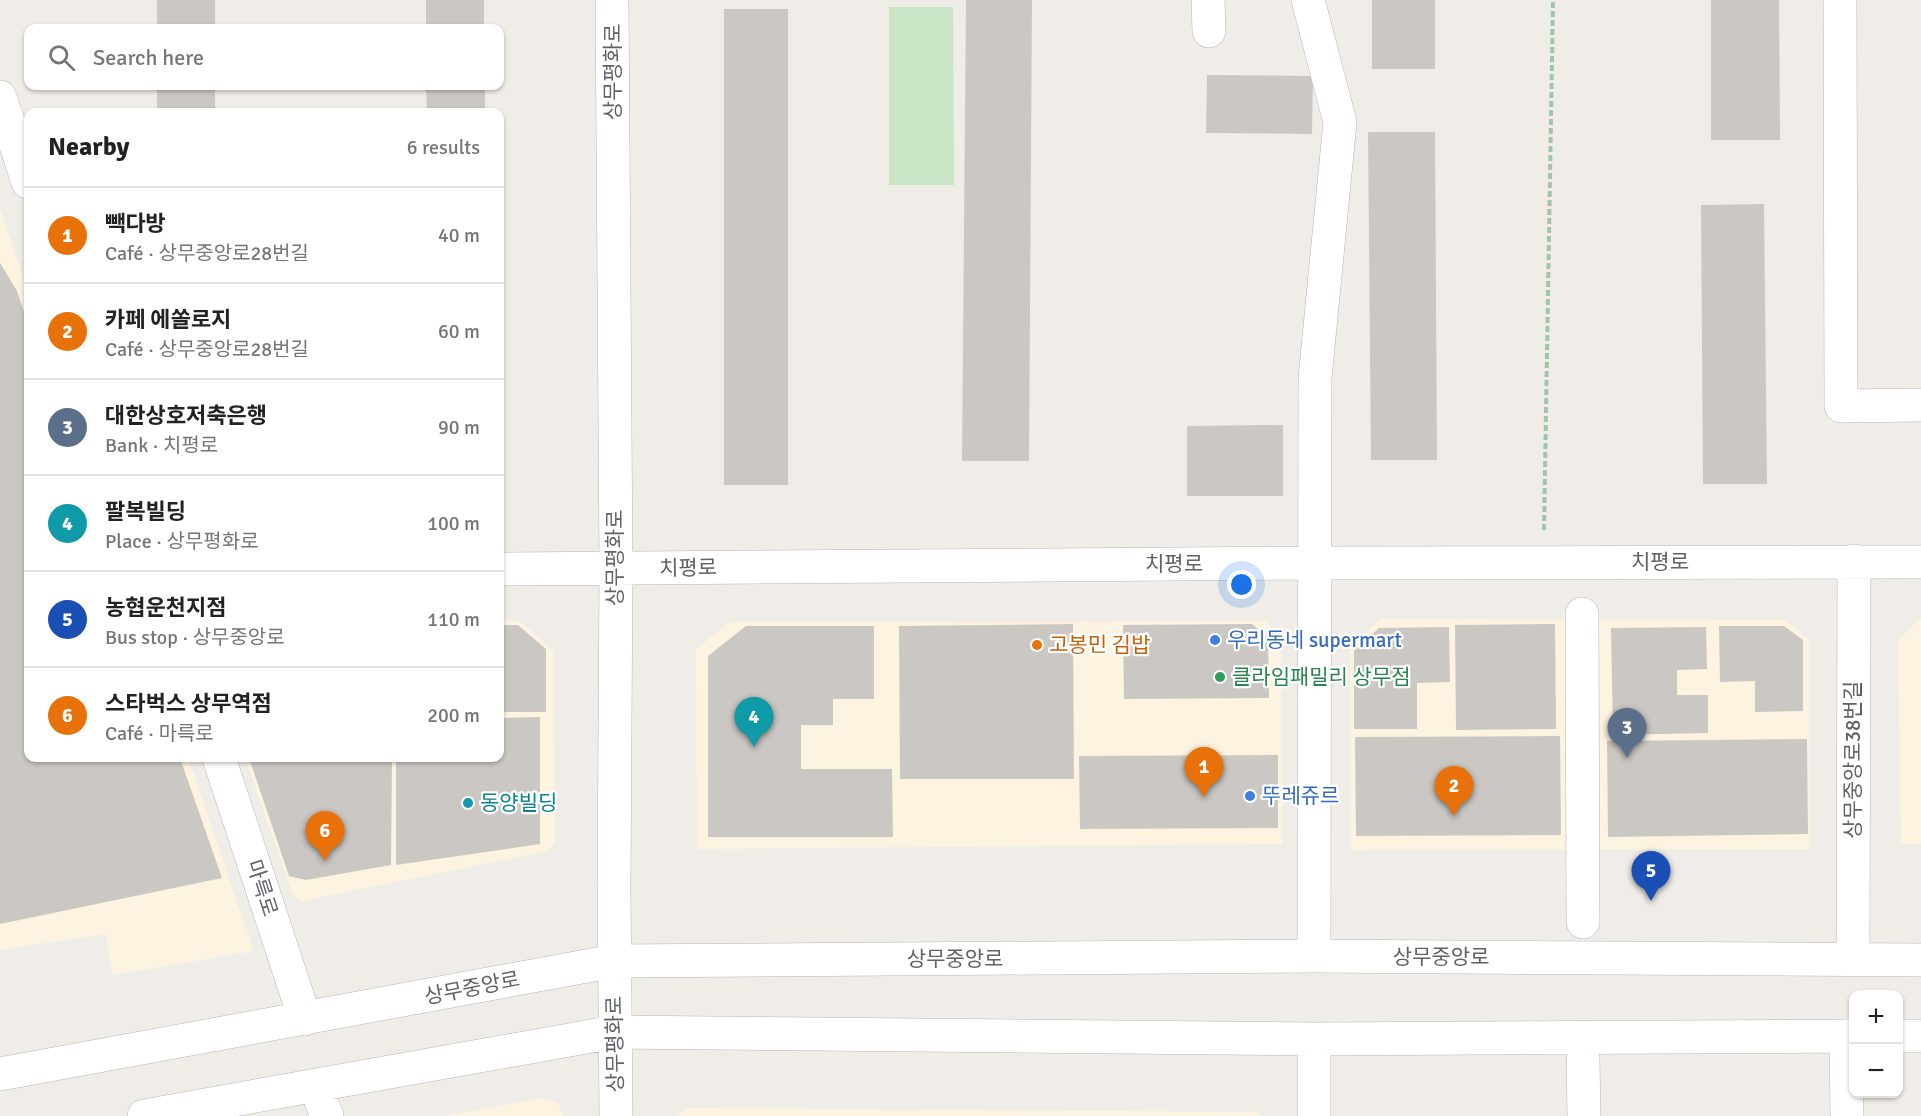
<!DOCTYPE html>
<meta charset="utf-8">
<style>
body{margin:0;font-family:Signika,"Noto Sans KR",sans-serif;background:#f2f2f2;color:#222}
.controls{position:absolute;right:18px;bottom:18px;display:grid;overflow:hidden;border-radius:12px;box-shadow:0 2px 4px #0004}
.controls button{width:54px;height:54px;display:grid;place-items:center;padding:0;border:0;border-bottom:2px solid #e0e0e0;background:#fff;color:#222;font:30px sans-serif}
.you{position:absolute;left:1242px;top:585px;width:21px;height:21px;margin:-15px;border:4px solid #fff;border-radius:50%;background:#1a73e8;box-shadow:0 0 0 9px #1a73e833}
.badge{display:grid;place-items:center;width:39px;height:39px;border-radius:50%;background:#d93025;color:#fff;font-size:20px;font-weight:700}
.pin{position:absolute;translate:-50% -50px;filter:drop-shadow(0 2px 3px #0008)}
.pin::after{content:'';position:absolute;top:32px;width:21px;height:18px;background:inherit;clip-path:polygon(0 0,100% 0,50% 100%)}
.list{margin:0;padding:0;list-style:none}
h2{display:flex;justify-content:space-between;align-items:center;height:78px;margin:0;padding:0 24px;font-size:26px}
h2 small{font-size:20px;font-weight:400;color:#767676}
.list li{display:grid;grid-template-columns:39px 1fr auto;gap:18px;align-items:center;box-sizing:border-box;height:96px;padding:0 24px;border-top:2px solid #e0e0e0}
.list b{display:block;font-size:22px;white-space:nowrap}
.list p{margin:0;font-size:20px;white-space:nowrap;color:#767676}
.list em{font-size:20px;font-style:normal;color:#767676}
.icon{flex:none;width:33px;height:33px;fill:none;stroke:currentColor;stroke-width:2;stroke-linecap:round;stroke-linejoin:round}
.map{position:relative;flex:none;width:1921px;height:1116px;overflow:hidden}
.search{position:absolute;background:#fff;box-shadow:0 2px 4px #0004;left:24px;top:24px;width:480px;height:66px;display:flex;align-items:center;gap:15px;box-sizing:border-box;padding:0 21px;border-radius:12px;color:#767676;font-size:22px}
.panel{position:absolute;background:#fff;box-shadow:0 2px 4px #0004;left:24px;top:108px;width:480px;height:654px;border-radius:12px}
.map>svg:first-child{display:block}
.commercial{fill:#fcf3e1}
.green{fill:#c9e5c6}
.building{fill:#cbc8c4}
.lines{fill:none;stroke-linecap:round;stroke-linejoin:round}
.minor-casing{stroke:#b3b5b9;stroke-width:34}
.path{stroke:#a0c6a8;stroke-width:4;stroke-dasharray:6 3;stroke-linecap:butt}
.minor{stroke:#fff;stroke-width:33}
.shop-dot{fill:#3f7fe0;stroke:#fff;stroke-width:2}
.food-dot{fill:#e8710a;stroke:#fff;stroke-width:2}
.leisure-dot{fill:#2e9e5b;stroke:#fff;stroke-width:2}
.culture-dot{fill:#0f9aa8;stroke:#fff;stroke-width:2}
.labels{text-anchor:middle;stroke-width:4.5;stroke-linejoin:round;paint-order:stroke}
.street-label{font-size:21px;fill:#5f6367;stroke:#fff}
.shop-label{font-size:21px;fill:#366cbe;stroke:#fff;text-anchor:start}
.food-label{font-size:21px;fill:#c56008;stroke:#fff;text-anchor:start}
.leisure-label{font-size:21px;fill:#27864d;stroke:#fff;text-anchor:start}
.culture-label{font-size:21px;fill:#0d838f;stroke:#fff;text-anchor:start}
</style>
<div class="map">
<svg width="1921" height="1116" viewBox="0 0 1921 1116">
<rect width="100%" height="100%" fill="#f0ede8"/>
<path class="commercial" d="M0 209 28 293V758H188L254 951 112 975 106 934 0 950Z
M1921 618V844H1901L1898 640Z
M1380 619 1786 620 1809 640 1810 849 1351 850 1350 647Z
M500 620 519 621 553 650 555 844 548 851 302 901 293 895 245 758H500Z
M1266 621 1281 640 1282 844 697 849 696 649 730 622Z
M543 1098 558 1103 564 1116H444Z
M685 1108 1256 1112 1260 1116H678Z"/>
<path class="green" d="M889 7H953L954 185H889Z"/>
<path class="building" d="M157 0H215V28H157Z
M426 0H484V28H426Z
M966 0H1032L1029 461H962Z
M1372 0H1435V69H1372Z
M1711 0H1779L1780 140H1711Z
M724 9H788V485H724Z
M1207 75 1313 76 1312 134 1206 133Z
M157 86H215V112H157Z
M426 86H485V112H427Z
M1368 132H1435L1437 460H1371Z
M1764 204 1767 484H1703L1701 205Z
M0 263 17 291 28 324V758H180L222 878 0 924Z
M1283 425V496H1187V426Z
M1073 624 1074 779H900L899 626Z
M1252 624 1268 638 1269 698 1124 699 1123 625Z
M1555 624 1556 729 1456 730 1455 625Z
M500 625H518L546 649V712H500Z
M746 626H874V699H833V725H801V769H892L893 837H708V656Z
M1719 626H1784L1803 640V711L1755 712V681L1720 682Z
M1449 627 1450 682 1417 683V729H1354V651L1379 628Z
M1706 627 1707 669 1677 670V695H1708V733L1613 735 1611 628Z
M540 717V844L396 865V758H500V718Z
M1560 736 1561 835 1356 836 1355 737Z
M1807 739 1808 834 1608 837 1607 741Z
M1278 755V828L1080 829 1079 756Z
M249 758H392L391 865 306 880 289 876Z"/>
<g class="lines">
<defs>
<path id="minor" d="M612 0 616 569 614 888 616 1116
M1208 0 1209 31
M1308 0 1340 122 1315 378 1314 956
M1840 0 1841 406 1921 405
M0 97 28 182
M500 569 1314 563 1921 562
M1582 614 1583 922
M219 758 305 1019
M1853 960 1854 561
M1846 1036 1847 1116
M1898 1036H1921
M1314 1039V1116
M1583 1060 1584 1116
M0 1074 614 961 1314 956 1921 960
M315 1086 327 1116
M144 1116 614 1032 1314 1039 1854 1036"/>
</defs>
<use href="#minor" class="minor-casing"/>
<path class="path" d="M1544 530 1553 0"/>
<use href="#minor" class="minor"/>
</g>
<g class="shop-dot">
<circle cx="1215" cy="640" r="6"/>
<circle cx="1250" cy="796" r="6"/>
</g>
<circle class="food-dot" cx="1037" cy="645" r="6"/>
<circle class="leisure-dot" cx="1220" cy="677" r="6"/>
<circle class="culture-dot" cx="468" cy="803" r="6"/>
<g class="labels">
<g class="street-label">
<text transform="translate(613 72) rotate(-90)" y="7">상무평화로</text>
<text transform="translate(615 558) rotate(-90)" y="7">상무평화로</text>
<text x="1660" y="569">치평로</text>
<text x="1174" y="571">치평로</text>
<text transform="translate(688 568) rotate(-1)" y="7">치평로</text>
<text transform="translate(1853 760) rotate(-90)" y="7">상무중앙로38번길</text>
<text transform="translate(262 888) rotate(72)" y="7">마륵로</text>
<text x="1441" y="964">상무중앙로</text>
<text x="955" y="966">상무중앙로</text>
<text transform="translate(472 988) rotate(-11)" y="7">상무중앙로</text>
<text transform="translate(615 1044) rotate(-91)" y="7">상무평화로</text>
</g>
<g class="shop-label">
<text x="1227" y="647">우리동네 supermart</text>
<text x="1262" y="803">뚜레쥬르</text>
</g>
<g class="food-label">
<text x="1049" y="652">고봉민 김밥</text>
</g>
<g class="leisure-label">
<text x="1232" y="684">클라임패밀리 상무점</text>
</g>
<g class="culture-label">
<text x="480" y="810">동양빌딩</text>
</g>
</g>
</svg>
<div class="controls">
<button>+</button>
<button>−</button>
</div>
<div class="you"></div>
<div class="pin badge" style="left:1204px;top:797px;background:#e8710a">1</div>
<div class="pin badge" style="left:1454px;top:816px;background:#e8710a">2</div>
<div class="pin badge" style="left:1627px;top:758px;background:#5c6f8a">3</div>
<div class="pin badge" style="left:754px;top:747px;background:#0f9aa8">4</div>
<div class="pin badge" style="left:1651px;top:901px;background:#1a4fb4">5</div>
<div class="pin badge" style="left:325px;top:861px;background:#e8710a">6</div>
<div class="search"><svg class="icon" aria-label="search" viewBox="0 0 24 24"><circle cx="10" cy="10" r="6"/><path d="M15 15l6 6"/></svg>Search here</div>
<section class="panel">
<h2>Nearby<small>6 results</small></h2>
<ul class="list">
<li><span class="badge" style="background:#e8710a">1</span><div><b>빽다방</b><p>Café · 상무중앙로28번길</p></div><em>40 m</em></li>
<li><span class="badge" style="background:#e8710a">2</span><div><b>카페 에쏠로지</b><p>Café · 상무중앙로28번길</p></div><em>60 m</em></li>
<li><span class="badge" style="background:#5c6f8a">3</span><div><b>대한상호저축은행</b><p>Bank · 치평로</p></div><em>90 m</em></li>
<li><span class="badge" style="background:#0f9aa8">4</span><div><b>팔복빌딩</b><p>Place · 상무평화로</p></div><em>100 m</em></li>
<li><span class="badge" style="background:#1a4fb4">5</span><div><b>농협운천지점</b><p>Bus stop · 상무중앙로</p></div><em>110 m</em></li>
<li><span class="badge" style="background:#e8710a">6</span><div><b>스타벅스 상무역점</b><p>Café · 마륵로</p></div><em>200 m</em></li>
</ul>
</section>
</div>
